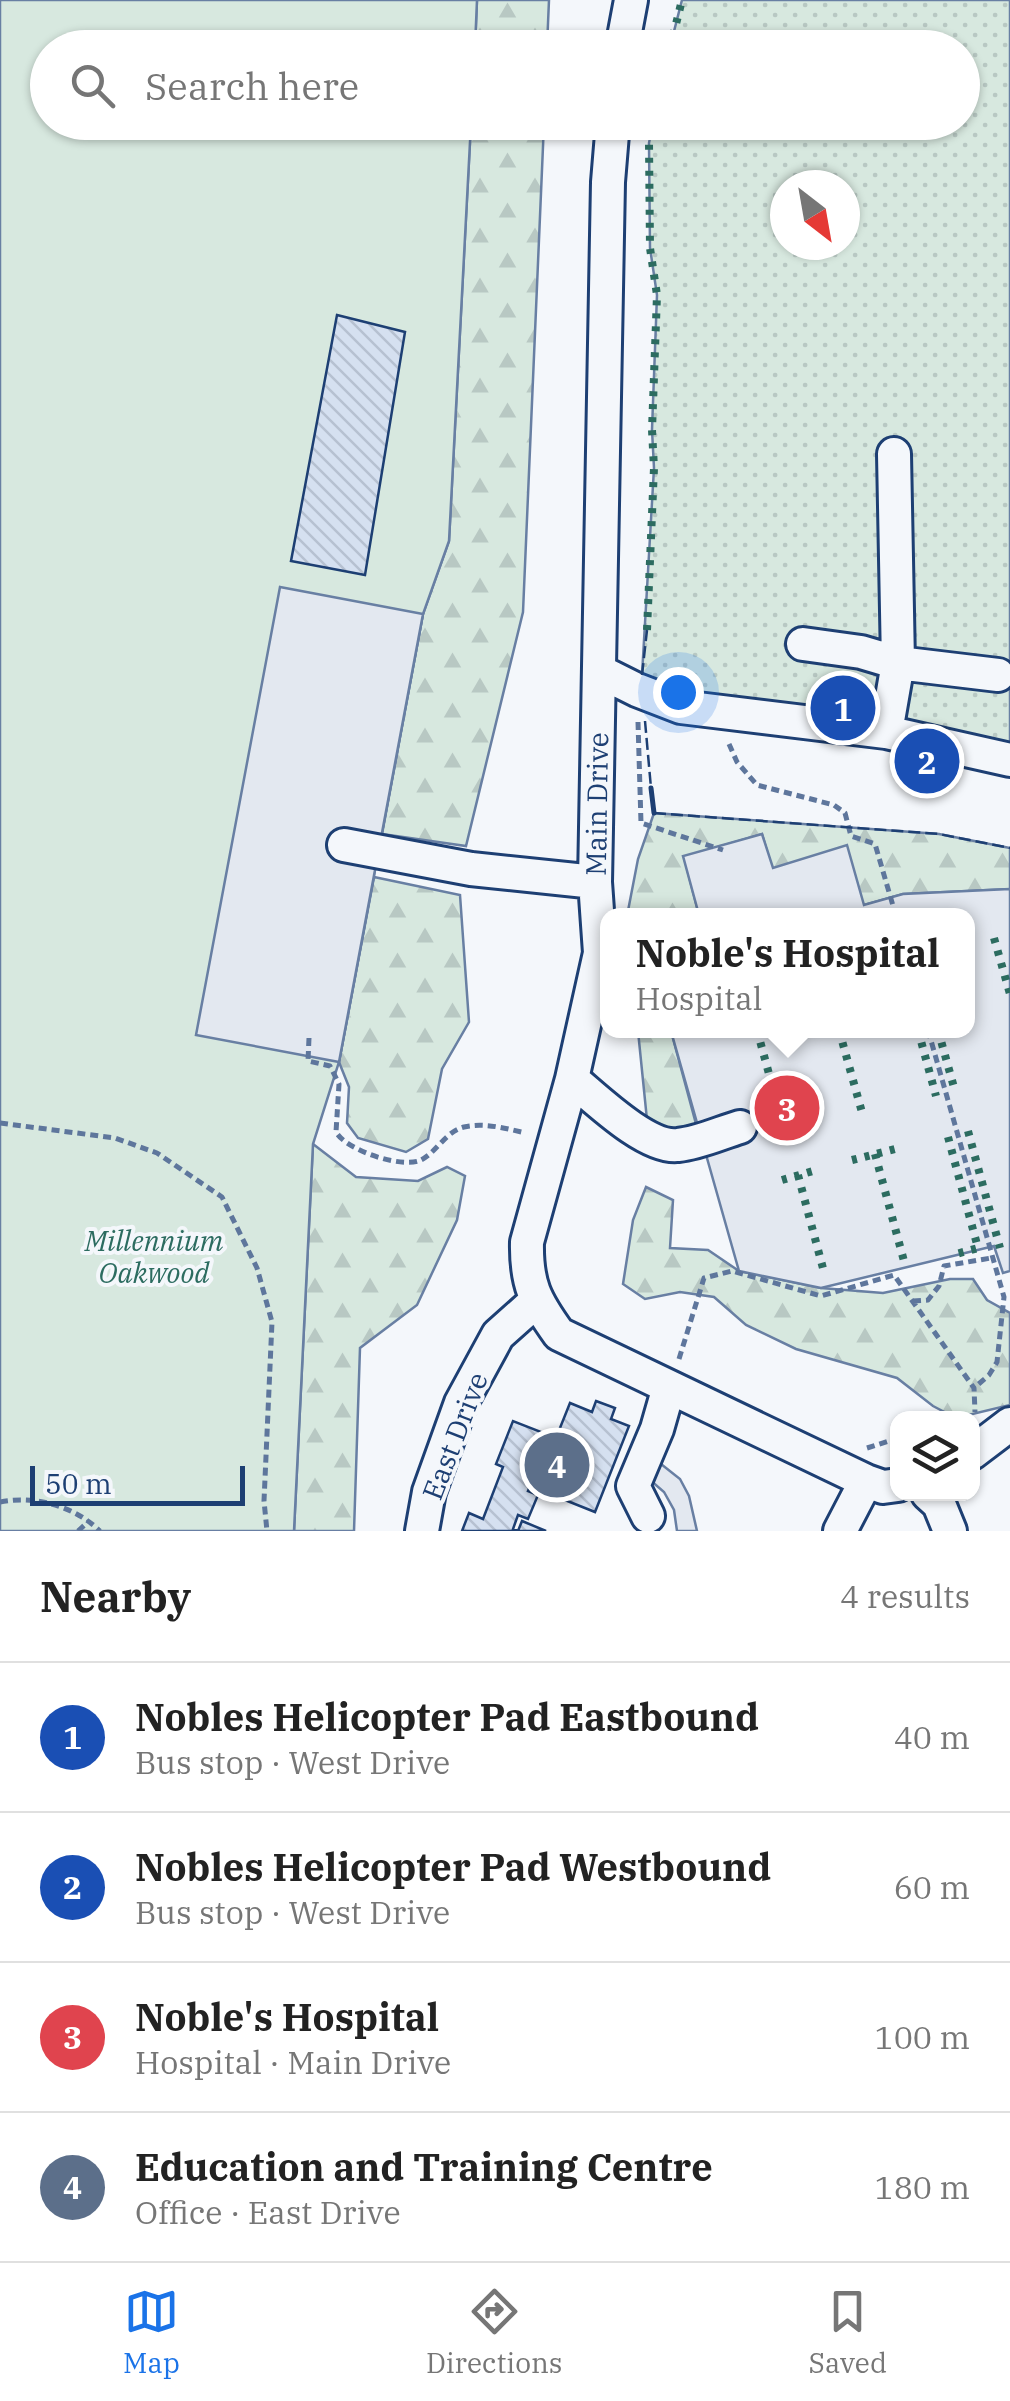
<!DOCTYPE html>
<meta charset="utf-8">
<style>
body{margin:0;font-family:"IBM Plex Serif",serif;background:#f6f6f6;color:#222}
.controls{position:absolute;right:30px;bottom:30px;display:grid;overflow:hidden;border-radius:20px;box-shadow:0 2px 8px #0004}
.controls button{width:90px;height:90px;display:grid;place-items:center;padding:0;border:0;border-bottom:2px solid #e0e0e0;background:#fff;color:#222;font:50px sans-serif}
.compass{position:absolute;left:770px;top:170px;width:90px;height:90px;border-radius:50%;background:#fff;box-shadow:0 2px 8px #0004;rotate:149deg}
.scale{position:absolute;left:30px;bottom:25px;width:215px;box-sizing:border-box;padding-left:10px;border:5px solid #1d3f73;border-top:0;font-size:28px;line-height:35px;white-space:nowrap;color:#1d3f73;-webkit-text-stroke:8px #f4f7fb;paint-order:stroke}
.you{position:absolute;left:678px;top:692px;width:35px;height:35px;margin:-25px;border:8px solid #fff;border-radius:50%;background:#1a73e8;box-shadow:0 0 0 15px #1a73e833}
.badge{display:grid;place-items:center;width:65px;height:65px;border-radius:50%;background:#1a73e8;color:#fff;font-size:32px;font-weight:700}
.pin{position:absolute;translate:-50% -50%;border:5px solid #fff;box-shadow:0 2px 10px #0006}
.popup{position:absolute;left:600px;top:908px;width:375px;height:130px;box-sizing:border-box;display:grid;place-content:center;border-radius:20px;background:#fff;filter:drop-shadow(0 2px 8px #0005);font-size:32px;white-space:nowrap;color:#767676}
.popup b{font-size:38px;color:#222}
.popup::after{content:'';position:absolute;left:50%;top:100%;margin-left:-20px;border:20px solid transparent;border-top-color:#fff}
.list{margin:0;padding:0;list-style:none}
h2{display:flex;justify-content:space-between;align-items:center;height:130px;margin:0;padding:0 40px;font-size:42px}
h2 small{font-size:32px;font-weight:400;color:#767676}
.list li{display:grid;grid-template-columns:65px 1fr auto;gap:30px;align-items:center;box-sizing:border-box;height:150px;padding:0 40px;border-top:2px solid #e0e0e0}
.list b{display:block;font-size:38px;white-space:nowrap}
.list p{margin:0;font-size:32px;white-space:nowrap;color:#767676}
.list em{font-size:32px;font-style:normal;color:#767676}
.icon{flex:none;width:55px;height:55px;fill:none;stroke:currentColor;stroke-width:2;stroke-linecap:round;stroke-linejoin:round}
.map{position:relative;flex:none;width:1010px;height:1531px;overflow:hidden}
.search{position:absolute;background:#fff;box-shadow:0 2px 8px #0004;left:30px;right:30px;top:30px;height:110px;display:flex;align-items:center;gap:25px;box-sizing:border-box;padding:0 35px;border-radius:55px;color:#767676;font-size:38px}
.sheet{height:730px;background:#fff}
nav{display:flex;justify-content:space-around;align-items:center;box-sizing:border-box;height:140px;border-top:2px solid #e0e0e0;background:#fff;font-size:28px;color:#767676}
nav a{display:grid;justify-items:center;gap:5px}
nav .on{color:#1a73e8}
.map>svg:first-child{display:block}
.grass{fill:url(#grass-dots);stroke:#687fa3;stroke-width:2.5;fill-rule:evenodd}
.forest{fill:url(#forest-firs);stroke:#687fa3;stroke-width:2.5}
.park{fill:#d7e8df;stroke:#687fa3;stroke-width:2.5}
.parking{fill:#e3e8f0;stroke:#687fa3;stroke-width:2.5}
.building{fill:url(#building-back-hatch);stroke:#1d3f73;stroke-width:2.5}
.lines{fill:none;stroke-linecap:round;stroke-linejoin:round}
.minor-casing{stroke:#1d3f73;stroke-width:38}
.path{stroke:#5e769c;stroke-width:5;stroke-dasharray:8 5;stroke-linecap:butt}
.minor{stroke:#f4f7fb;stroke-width:32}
.hedge{stroke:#2c6c60;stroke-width:8;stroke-dasharray:5 8;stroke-linecap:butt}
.fence{stroke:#1d3f73;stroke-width:2.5;stroke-dasharray:12 5;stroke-linecap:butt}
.wall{stroke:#1d3f73;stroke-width:5}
.labels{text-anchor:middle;stroke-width:8;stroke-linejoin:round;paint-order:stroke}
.street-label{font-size:28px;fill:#1d3f73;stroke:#f4f7fb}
.park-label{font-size:28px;font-style:italic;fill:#2c6c60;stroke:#f4f7fb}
</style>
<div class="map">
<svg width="1010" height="1531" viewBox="0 0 1010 1531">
<defs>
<pattern id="grass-dots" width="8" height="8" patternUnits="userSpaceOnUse" patternTransform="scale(2.5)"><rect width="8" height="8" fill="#d7e8df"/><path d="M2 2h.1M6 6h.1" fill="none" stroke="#b8c8c3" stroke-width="1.8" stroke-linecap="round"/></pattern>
<pattern id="forest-firs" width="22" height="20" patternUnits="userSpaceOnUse" patternTransform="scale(2.5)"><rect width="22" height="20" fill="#d7e8df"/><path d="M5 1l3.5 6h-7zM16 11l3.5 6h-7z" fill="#b8c8c3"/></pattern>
<pattern id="building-back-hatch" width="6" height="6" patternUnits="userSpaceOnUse" patternTransform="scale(2.5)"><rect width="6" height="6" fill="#d5e0f0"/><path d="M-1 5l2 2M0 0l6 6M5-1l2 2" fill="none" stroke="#b6c1d1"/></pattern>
</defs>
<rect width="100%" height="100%" fill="#f4f7fb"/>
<path class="grass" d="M682 0H1010V745L676 698 642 675 654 468 652 430 657 295 650 248 649 143 653 123 962 122V48L670 47ZM785 185H845V245H785Z"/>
<path class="forest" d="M477 0H549L547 47 475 48Z
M471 123H544L523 612 466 846 382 834 423 614 449 541Z
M654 813 939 834 1010 848V889L903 894 864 905 772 868 762 834 684 857 699 915 627 916 638 859Z
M374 877 460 895 469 1022 442 1069 428 1139 406 1152 358 1138 347 1123 349 1087 339 1062Z
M638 1031H671L696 1124 669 1130 647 1120Z
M313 1144 356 1177 418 1181 447 1167 465 1176 457 1220 417 1305 360 1348 354 1531H294Z
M646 1187 673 1200 670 1248 708 1250 739 1271 821 1288 883 1293 950 1279H973L987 1300 1010 1313V1405L956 1418 933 1406 897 1378 796 1349 746 1325 714 1297 680 1292 645 1299 623 1284 633 1220Z"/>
<path class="park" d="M0 0H477L475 47 48 48V122L471 123 449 541 423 614 339 1062 313 1144 294 1531H0Z"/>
<path class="parking" d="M280 587 423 614 339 1062 196 1035Z
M762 834 773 868 847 845 864 905 903 894 1010 889V1271L1003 1273 994 1246 821 1288 739 1271 671 1031 967 1030V916L699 915 683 856Z
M661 1464 680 1479 689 1496 697 1531H677L674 1510 664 1492 649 1479Z"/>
<path class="building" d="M337 315 405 332 365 575 291 561Z
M596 1401 615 1408 611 1419 629 1426 595 1512 530 1486 528 1491 538 1495 528 1519 518 1515 513 1529 518 1531 522 1521 546 1531H462L469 1513 483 1519 503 1467 496 1464 513 1421 556 1438 570 1403 592 1412Z"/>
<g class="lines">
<defs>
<path id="minor" d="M622 48 631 0
M613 122 608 182 595 882 600 953 572 1079 527 1242C526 1284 535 1301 559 1334L866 1481 883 1487 898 1485
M803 644 861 652 898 663 998 675
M599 671 637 690 681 707 886 732 1010 760
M886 732 898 663 894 454
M344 845 471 869 595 882
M572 1079C595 1098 647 1149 678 1145 699 1143 720 1133 740 1127
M972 1453 1010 1424
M928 1494 939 1504 950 1531
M648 1516 633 1486 657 1429 669 1387
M422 1531 429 1492 461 1403 498 1335 535 1302
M840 1531 866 1481"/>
</defs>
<use href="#minor" class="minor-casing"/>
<path class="path" d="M638 722 641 823 723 850
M729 744 737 762 757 785 834 805 845 813 851 836 875 844 896 916
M928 1030 1004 1297 997 1362 989 1375 974 1388
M309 1038 308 1061 330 1066 339 1084 336 1132C346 1150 401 1169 421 1160 437 1152 445 1132 464 1127 485 1122 507 1129 526 1133
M0 1123 115 1138 157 1153 222 1197 257 1268 272 1322 264 1501 267 1531
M913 1301 928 1300 939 1286 944 1266 991 1258
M679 1359 704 1278 732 1271 821 1296 894 1275 974 1388 975 1412
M867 1448 898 1438
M0 1502C35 1495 74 1506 100 1531
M78 1531 89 1521"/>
<use href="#minor" class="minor"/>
<path class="hedge" d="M670 48 682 0
M647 630 654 468 652 430 657 295 650 248 649 143 653 122
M994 938 1010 994
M757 1030 786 1136
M839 1030 863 1116
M918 1030 936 1096
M938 1030 955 1091
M968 1131 1000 1248
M948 1137 978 1248 956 1254
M875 1154 904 1261
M852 1160 895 1149
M798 1175 824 1272
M782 1180 813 1171"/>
<path class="fence" d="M642 675 647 630
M645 721 651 788
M654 813 939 834 1010 848"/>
<path class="wall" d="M651 788 654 813"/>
</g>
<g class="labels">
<g class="street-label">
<text transform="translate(597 804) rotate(-89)" y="10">Main Drive</text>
<text transform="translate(455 1436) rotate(-69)" y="10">East Drive</text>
</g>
<g class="park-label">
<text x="154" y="1251">Millennium<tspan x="154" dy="32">Oakwood</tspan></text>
</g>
</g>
</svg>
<div class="controls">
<button><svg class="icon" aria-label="layers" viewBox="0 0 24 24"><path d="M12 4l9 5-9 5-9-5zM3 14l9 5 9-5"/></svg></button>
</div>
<svg class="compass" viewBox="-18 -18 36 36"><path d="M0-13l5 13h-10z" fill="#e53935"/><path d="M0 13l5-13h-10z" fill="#767676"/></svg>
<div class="scale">50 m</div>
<div class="you"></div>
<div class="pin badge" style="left:843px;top:708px;background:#1a4fb4">1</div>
<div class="pin badge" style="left:927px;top:761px;background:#1a4fb4">2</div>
<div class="pin badge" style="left:787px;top:1108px;background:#e0444e">3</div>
<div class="popup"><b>Noble's Hospital</b>Hospital</div>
<div class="pin badge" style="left:557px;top:1465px;background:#5c6f8a">4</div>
<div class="search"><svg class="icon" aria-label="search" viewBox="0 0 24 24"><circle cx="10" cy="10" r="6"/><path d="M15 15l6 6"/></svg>Search here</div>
</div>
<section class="sheet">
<h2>Nearby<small>4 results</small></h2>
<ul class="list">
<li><span class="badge" style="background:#1a4fb4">1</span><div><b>Nobles Helicopter Pad Eastbound</b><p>Bus stop · West Drive</p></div><em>40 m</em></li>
<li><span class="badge" style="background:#1a4fb4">2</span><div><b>Nobles Helicopter Pad Westbound</b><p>Bus stop · West Drive</p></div><em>60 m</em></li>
<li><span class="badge" style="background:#e0444e">3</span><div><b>Noble's Hospital</b><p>Hospital · Main Drive</p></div><em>100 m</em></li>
<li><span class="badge" style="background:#5c6f8a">4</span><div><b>Education and Training Centre</b><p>Office · East Drive</p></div><em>180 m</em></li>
</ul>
</section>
<nav>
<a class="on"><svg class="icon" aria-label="map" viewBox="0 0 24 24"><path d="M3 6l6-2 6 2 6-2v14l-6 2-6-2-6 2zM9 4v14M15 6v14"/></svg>Map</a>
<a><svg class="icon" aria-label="directions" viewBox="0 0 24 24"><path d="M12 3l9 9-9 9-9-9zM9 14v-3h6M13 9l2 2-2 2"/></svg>Directions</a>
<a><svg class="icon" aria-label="saved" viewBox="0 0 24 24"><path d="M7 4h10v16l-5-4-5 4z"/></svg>Saved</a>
</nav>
